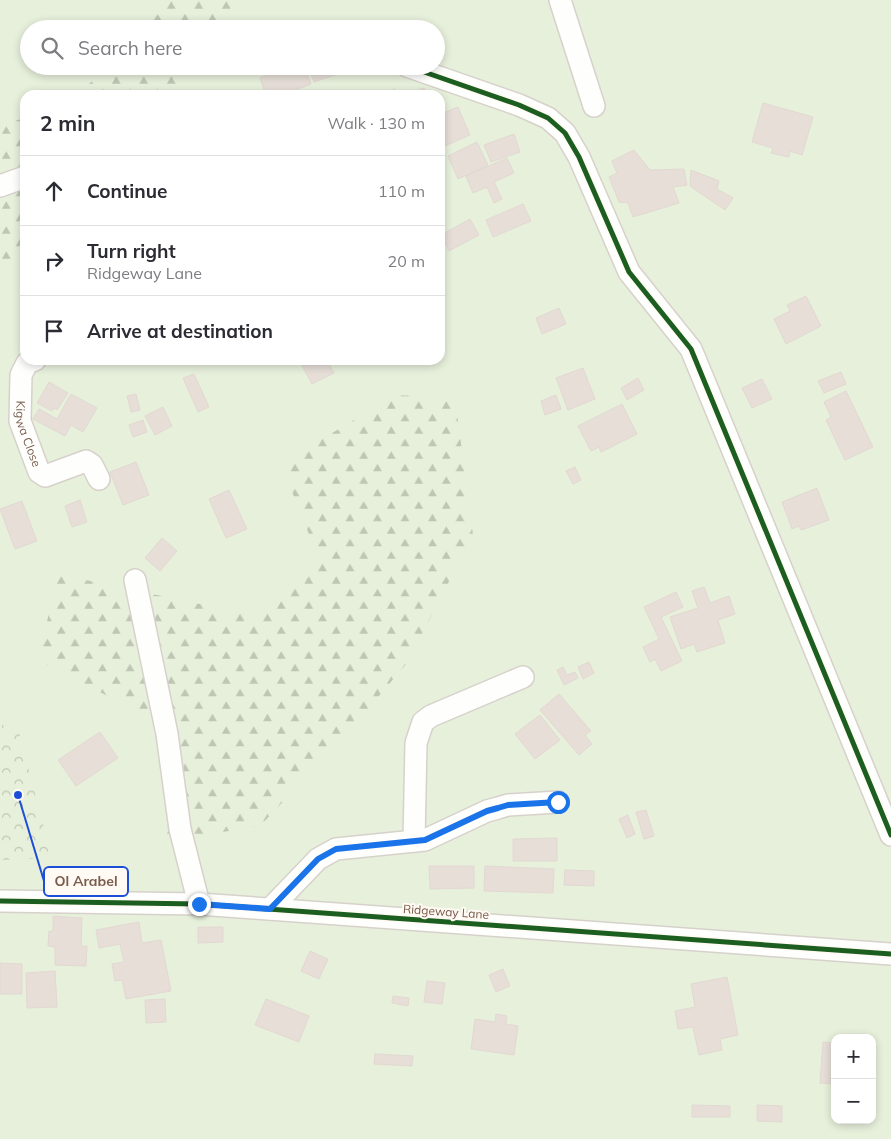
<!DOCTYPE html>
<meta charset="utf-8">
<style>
body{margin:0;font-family:Mulish,sans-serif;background:#f7f7f7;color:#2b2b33}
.controls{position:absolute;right:15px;bottom:15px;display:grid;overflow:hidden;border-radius:10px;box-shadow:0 2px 8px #0003}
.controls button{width:45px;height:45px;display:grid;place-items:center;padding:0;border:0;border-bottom:1px solid #e1e1e2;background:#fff;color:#2b2b33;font:25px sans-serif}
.stop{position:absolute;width:15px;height:15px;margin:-11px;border:4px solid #1a73e8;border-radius:50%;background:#fff}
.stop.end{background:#1a73e8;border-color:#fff;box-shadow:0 1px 5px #0008}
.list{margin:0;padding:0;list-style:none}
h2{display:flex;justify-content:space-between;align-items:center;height:65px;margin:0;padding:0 20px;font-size:21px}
h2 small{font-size:16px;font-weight:400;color:#7c7c81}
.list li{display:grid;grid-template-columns:32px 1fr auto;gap:15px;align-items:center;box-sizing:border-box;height:70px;padding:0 20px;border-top:1px solid #e1e1e2}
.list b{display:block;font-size:19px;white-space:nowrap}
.list p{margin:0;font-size:16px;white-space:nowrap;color:#7c7c81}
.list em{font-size:16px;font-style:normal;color:#7c7c81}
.icon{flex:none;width:28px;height:28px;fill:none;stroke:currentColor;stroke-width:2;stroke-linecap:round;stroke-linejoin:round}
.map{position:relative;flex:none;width:891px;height:1139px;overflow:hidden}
.search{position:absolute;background:#fff;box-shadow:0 2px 8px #0003;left:20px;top:20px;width:425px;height:55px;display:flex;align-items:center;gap:12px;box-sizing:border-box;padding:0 18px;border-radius:28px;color:#7c7c81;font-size:19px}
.panel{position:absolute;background:#fff;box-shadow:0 2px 8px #0003;left:20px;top:90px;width:425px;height:275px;border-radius:15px}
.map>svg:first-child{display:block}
.green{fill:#e7f0db;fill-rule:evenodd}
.forest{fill:url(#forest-firs)}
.park{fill:url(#park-crowns)}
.building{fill:#e6ded7;stroke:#e2d8d2}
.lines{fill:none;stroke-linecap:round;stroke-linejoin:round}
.minor-casing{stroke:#d7d1cb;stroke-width:24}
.minor{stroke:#fefefd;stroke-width:21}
.cycleway-casing{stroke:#fffaf3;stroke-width:8}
.cycleway{stroke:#1b5e20;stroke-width:5}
.route{stroke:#1a73e8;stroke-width:6}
.labels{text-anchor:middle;stroke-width:4;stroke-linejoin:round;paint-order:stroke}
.street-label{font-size:12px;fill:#7a5c4d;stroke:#fffaf3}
.leader{fill:none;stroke:#1d4ed8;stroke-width:2}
.callout-dot{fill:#1d4ed8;stroke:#fffaf3;stroke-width:2}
.callout{fill:#fffaf3;stroke:#1d4ed8;stroke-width:2}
.callout-label{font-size:14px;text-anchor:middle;font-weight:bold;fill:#7a5c4d}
</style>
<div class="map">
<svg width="891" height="1139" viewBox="0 0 891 1139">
<defs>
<pattern id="forest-firs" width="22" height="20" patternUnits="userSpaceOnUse" patternTransform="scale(1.25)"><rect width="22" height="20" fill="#e7f0db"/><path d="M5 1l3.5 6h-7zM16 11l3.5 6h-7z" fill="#c0c6b4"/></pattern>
<pattern id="park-crowns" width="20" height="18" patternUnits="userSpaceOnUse" patternTransform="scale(1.25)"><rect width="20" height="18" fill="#e7f0db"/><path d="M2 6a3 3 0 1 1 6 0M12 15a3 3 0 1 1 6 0" fill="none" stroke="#c0c6b4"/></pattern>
</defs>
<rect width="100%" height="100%" fill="#f9f5f0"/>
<path class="green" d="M0 0H891V1139H0ZM29 29H436V66H29ZM25 95H440V360H25ZM835 1038H872V1120H835Z"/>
<path class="forest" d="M169 0H237L221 29H146Z
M111 66H201L195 77 178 95H75Z
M25 118V254L0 273V125Z
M395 395 455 398 473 535 407 663 344 737 260 826 165 841 174 731 39 660 57 574 252 615 320 562 281 464Z"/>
<path class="park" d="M0 724 19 732 52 858 0 860Z"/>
<path class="building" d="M292 66H304L311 84 282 95H266L260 78Z
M308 66H341L336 68 338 74 314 82Z
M424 88 427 95H412L411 93Z
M395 89 397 95H384V94Z
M763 103 813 117 802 155 790 151 789 157 771 153 773 148 752 142Z
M458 107 470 135 440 148V111L441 114Z
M514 134 520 152 491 162 484 145Z
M477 142 488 165 458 179 448 156Z
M634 150 650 170 684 169 687 185 673 187 679 203 633 217 628 203 619 202 609 177 617 173 612 161Z
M507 158 514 173 494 182 502 199 494 203 487 187 473 193 466 176Z
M691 170 719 181 717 189 733 198 725 210 690 186Z
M523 204 531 221 493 237 486 220Z
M470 219 479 235 449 251 441 235Z
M806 296 821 326 786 344 774 319 790 311 787 305Z
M559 308 566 324 542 334 536 318Z
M440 326 444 336 440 338Z
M299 360H327L334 373 312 384Z
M583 368 595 399 568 410 556 378Z
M841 372 846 384 824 393 818 381Z
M194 374 209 407 198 412 183 378Z
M638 378 644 390 627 400 621 388Z
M762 379 772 399 752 408 742 388Z
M49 382 68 393 57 410 54 408 52 411 37 403Z
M846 391 873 447 845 460 826 420 831 417 824 402Z
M71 394 97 408 83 432 71 425 65 436 33 419 39 409 57 419Z
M136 394 140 410 131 412 127 396Z
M556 395 561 409 545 415 541 401Z
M622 404 637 434 601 452 599 447 591 451 578 426Z
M163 407 172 426 155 435 145 416Z
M143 420 147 432 133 437 129 425Z
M136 462 149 495 123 505 110 472Z
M575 467 581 480 573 484 566 471Z
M817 488 829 520 801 530 799 526 792 529 782 502Z
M229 490 247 529 226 538 209 499Z
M80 500 87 522 72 527 65 506Z
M22 501 37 541 15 549 0 509Z
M162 538 177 551 160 571 145 558Z
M704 587 710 603 729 596 735 614 718 620 725 643 697 652 694 644 681 649 670 617 698 608 692 591Z
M676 592 683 607 661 617 682 661 661 671 655 659 650 662 643 647 659 639 644 607Z
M589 662 594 673 583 679 578 667Z
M563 667 567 675 575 672 578 678 564 685 557 670Z
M559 694 591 731 585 735 592 744 579 755 540 710Z
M540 715 560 740 535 759 515 734Z
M100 732 118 758 76 786 58 760Z
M646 810 654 836 644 839 636 812Z
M628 815 635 834 627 838 619 819Z
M557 838V861H513V839Z
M429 866H474V888L430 889Z
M485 866 554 869 553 893 484 891Z
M565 870 594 871V886L564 885Z
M53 916 82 918 81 946H87L86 966 55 965V947L48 946 49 931H53Z
M139 922 142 943 161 940 171 991 126 999 122 980 115 981 112 964 124 962 120 944 99 948 96 930Z
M198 927H223V942L198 943Z
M310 951 328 959 319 979 301 971Z
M0 963 22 964V994H0Z
M503 969 510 986 496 992 489 975Z
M55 971 57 1007 27 1008 26 973Z
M727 977 738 1035 720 1039 722 1050 699 1055 693 1027 678 1029 675 1011 695 1007 691 984Z
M427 981 445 983 442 1004 424 1002Z
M393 996 409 998 408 1006 392 1003Z
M165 999 166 1022 146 1023 145 1000Z
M266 999 309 1016 299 1042 255 1025Z
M496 1014 507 1016 506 1024 518 1026 514 1055 471 1049 475 1019 495 1022Z
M823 1042 835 1043V1084L820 1083Z
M375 1054 413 1056 412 1066 374 1064Z
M692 1105 730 1106V1117H692Z
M757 1105 782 1106V1122L757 1121Z"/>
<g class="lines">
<defs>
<g id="minor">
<path d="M560 0 594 106"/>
<path d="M407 66 519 105 548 118 565 133 579 157 629 272 691 349 891 835"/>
<path d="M0 186 25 177"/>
<path id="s1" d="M35 360 27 363 21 375 20 421 39 472 45 476 48 475 86 461 92 465 99 479"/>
<path d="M135 580 167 734 180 829 199 904"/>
<path d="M414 841 416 743 423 722 431 716 523 677"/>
<path d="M0 901 199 904 891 954"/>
<path d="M270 909 318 859 336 849 425 840 487 811 498 808 508 805 558 802"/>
</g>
</defs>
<use href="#minor" class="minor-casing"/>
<use href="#minor" class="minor"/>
<defs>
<path id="cycleway" d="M407 66 519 105 548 118 565 133 579 157 629 272 691 349 891 835
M0 901 199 904 891 954"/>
</defs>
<use href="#cycleway" class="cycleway-casing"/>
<use href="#cycleway" class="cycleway"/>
</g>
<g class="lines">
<path class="route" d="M199 904 270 909 318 859 336 849 425 840 487 811 498 808 508 805 558 802"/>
</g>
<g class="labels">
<g class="street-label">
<text dy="4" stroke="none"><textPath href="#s1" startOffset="82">Kigwa Close</textPath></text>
<text transform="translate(446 912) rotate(4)" y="4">Ridgeway Lane</text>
</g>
</g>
<path class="leader" d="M18 795L44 881"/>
<circle class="callout-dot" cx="18" cy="795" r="5"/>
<rect class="callout" x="44" y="867" width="84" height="29" rx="5"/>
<g class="callout-label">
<text x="86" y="886">Ol Arabel</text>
</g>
</svg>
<div class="controls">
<button>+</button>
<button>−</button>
</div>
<div class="stop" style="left:558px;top:802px"></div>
<div class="stop end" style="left:199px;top:904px"></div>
<div class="search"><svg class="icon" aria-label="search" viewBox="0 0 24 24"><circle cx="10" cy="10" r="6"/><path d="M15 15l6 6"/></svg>Search here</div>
<section class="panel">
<h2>2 min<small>Walk · 130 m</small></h2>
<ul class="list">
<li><svg class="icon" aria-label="ahead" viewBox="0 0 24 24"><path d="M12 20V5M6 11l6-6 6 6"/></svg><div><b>Continue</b></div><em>110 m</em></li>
<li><svg class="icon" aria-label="right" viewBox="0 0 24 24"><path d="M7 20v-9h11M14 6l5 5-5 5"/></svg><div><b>Turn right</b><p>Ridgeway Lane</p></div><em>20 m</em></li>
<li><svg class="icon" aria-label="arrive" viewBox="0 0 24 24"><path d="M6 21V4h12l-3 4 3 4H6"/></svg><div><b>Arrive at destination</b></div></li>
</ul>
</section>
</div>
